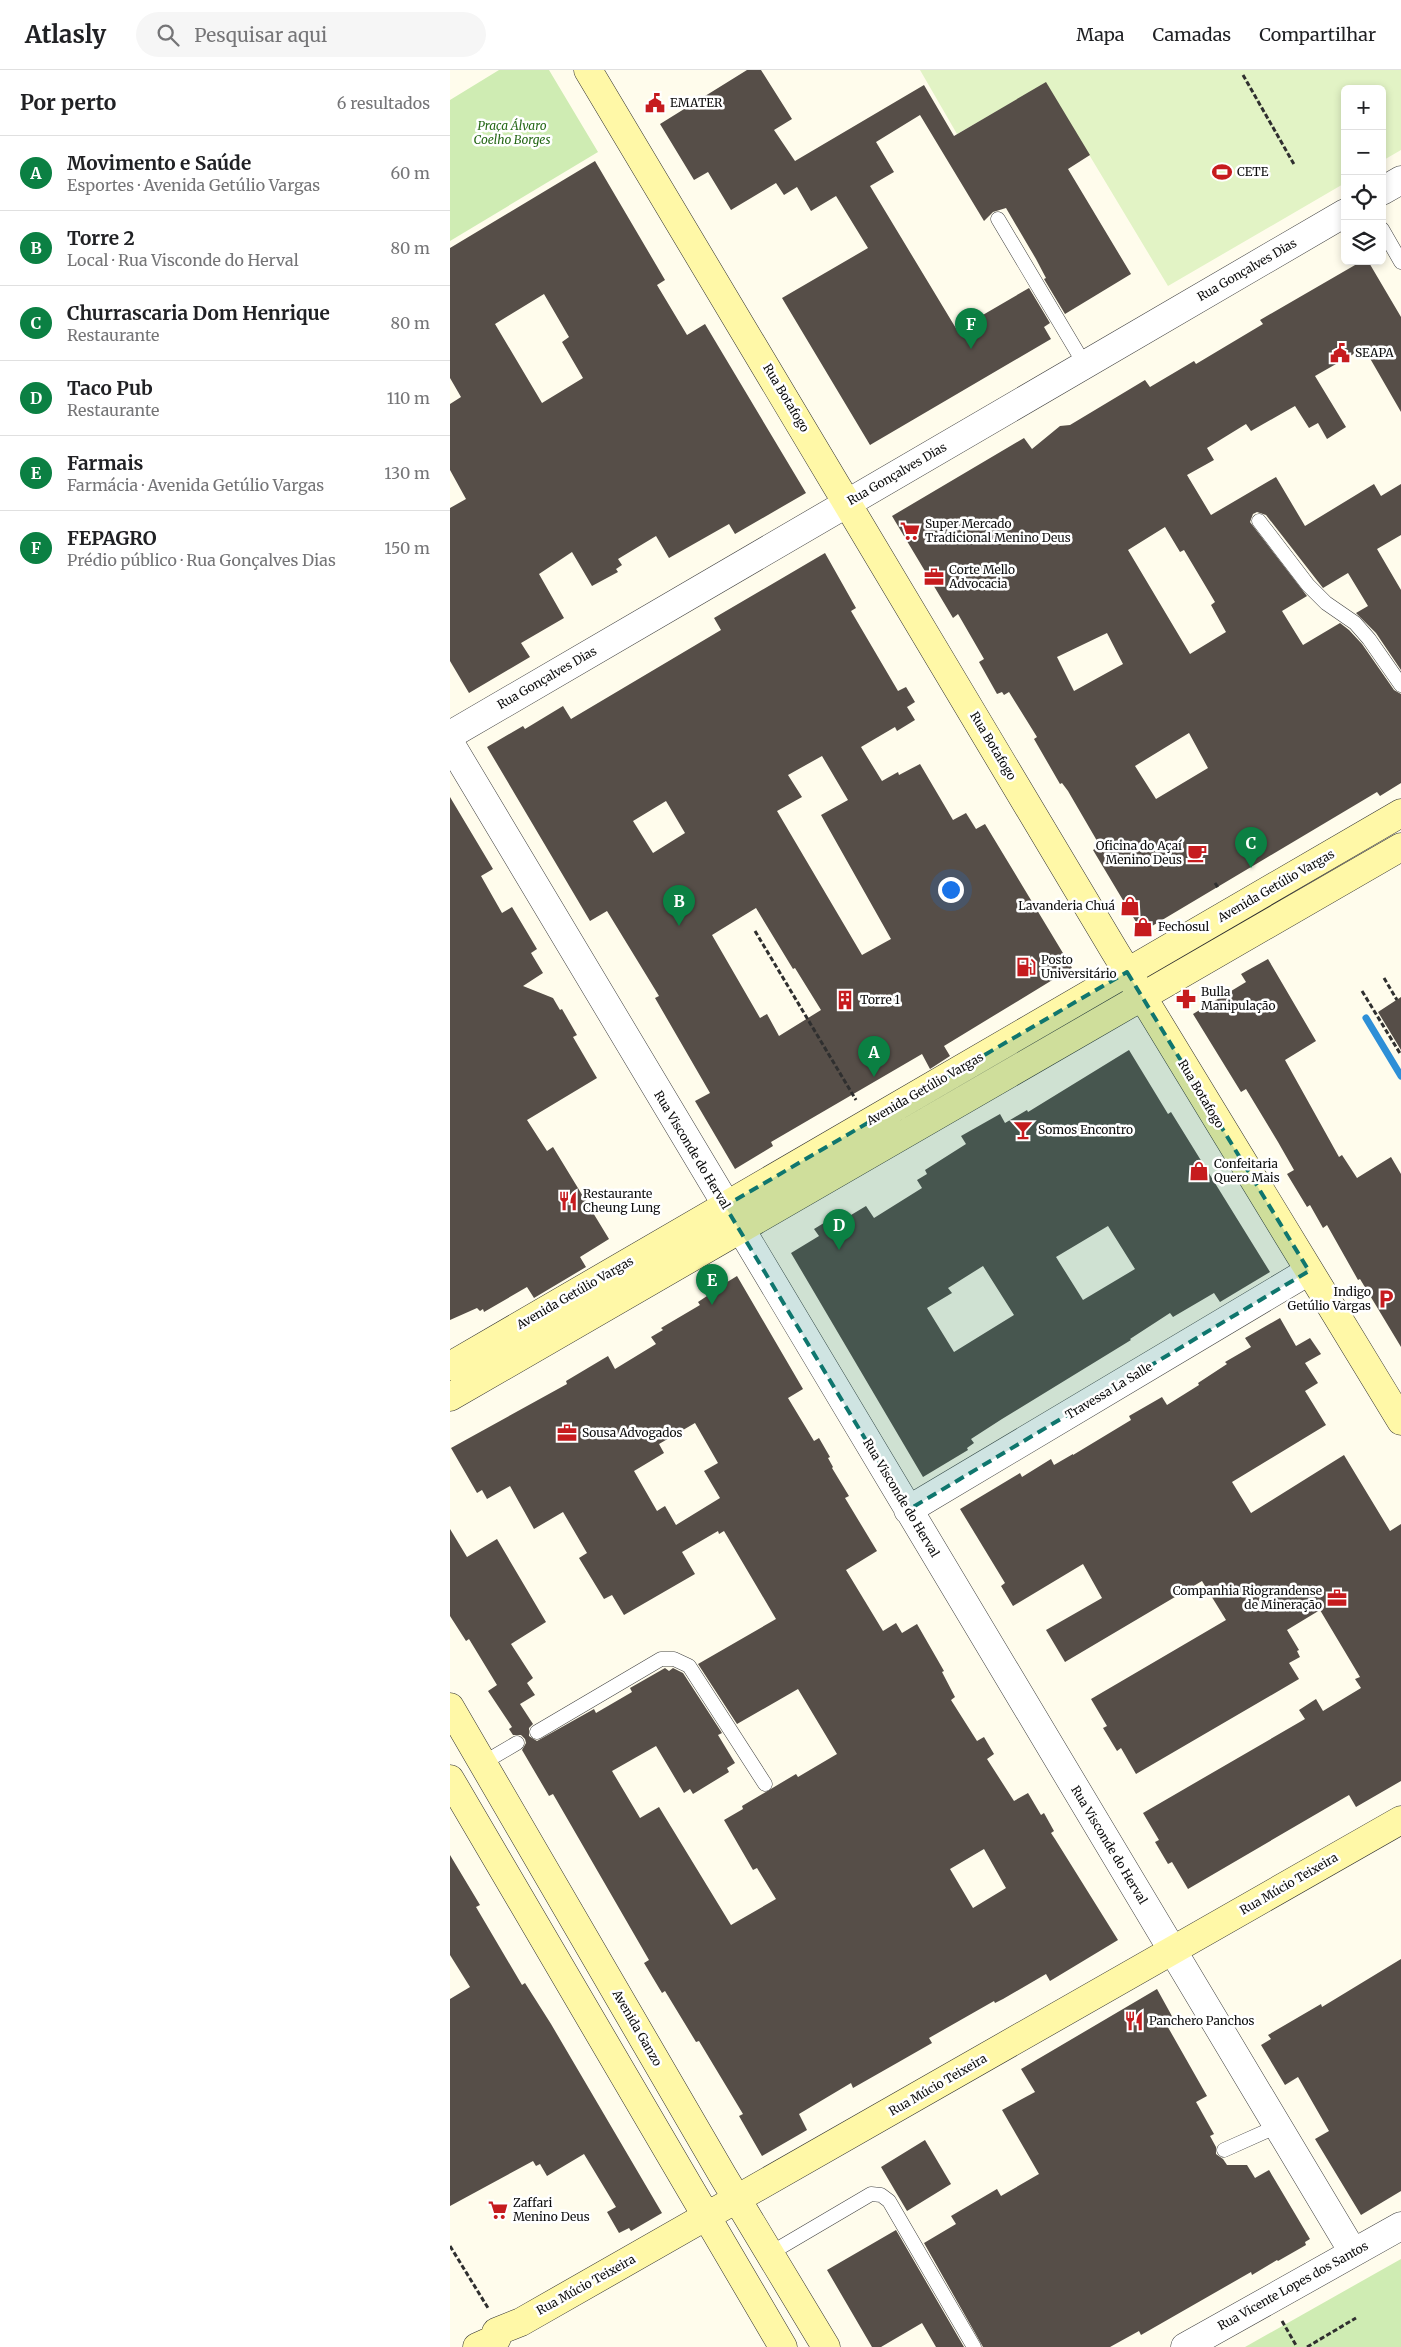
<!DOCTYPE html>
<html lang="pt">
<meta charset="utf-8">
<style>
body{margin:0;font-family:Merriweather,serif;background:#f6f6f6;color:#202124}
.controls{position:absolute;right:15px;top:15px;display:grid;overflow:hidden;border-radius:8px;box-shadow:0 2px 8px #0003}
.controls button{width:45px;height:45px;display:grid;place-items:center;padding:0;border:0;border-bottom:1px solid #e0e0e0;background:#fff;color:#202124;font:25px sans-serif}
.you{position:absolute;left:500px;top:819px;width:18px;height:18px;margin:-12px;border:4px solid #fff;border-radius:50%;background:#1a73e8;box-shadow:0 0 0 8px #1a73e833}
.badge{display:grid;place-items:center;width:32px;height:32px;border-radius:50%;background:#0b8043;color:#fff;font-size:16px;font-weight:700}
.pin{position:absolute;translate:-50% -41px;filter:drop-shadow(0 1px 2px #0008)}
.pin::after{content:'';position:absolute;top:26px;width:18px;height:15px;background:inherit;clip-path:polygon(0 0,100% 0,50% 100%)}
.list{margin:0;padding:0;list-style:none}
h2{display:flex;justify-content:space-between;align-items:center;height:65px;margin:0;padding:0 20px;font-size:21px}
h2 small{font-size:16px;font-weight:400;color:#757577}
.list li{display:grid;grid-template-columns:32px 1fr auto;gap:15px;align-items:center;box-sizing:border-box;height:75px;padding:0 20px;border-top:1px solid #e0e0e0}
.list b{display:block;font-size:19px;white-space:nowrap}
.list p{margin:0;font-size:16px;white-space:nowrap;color:#757577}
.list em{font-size:16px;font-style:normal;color:#757577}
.icon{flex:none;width:28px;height:28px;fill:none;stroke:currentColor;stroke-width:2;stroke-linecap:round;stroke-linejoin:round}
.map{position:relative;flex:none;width:951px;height:2277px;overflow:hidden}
header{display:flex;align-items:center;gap:30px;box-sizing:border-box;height:70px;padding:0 25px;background:#fff;border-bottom:1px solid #e0e0e0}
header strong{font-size:24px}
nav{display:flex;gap:28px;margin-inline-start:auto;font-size:18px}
.search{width:350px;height:45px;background:#f6f6f6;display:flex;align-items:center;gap:12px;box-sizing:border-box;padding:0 18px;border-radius:28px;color:#757577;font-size:19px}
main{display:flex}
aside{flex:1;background:#fff}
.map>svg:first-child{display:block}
.green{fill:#cfecb3}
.pitch{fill:#e2f3c5}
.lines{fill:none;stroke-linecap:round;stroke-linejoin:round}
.stream{stroke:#2e8fd7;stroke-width:7}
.building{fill:#564e48;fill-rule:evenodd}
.lane-casing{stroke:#404040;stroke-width:15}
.street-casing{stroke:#404040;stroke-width:29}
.secondary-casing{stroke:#2f2f2f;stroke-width:29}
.path{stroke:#2f2f2f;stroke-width:3;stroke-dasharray:5 2.5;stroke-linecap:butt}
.lane{stroke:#fff;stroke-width:14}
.street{stroke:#fff;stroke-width:28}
.secondary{stroke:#fff8a7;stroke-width:28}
.marked{fill:#0f766e;fill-opacity:0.2;stroke:#0f766e;stroke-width:4;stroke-dasharray:10 6;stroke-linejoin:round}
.labels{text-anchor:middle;stroke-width:5;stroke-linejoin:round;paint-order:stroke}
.poi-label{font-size:12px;fill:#0d0d0d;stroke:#fff;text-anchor:start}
.park-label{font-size:12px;font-style:italic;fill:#276918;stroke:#fff}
.street-label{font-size:12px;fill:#0d0d0d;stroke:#fff}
</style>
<header>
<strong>Atlasly</strong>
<div class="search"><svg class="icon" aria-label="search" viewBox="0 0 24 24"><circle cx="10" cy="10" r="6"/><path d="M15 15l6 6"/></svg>Pesquisar aqui</div>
<nav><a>Mapa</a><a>Camadas</a><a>Compartilhar</a></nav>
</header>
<main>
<aside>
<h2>Por perto<small>6 resultados</small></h2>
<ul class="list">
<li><span class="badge">A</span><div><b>Movimento e Saúde</b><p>Esportes · Avenida Getúlio Vargas</p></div><em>60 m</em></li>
<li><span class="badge">B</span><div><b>Torre 2</b><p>Local · Rua Visconde do Herval</p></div><em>80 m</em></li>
<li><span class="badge">C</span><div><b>Churrascaria Dom Henrique</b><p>Restaurante</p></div><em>80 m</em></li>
<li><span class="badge">D</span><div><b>Taco Pub</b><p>Restaurante</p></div><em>110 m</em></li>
<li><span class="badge">E</span><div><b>Farmais</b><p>Farmácia · Avenida Getúlio Vargas</p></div><em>130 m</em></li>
<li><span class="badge">F</span><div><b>FEPAGRO</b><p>Prédio público · Rua Gonçalves Dias</p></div><em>150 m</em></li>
</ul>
</aside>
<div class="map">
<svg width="951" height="2277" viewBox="0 0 951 2277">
<rect width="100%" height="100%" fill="#fffcec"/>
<path class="green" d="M49 0H99L148 82 0 171V30Z
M951 2189V2277H795Z"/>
<path class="pitch" d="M470 0H951V80L932 91V19H895V113L718 216 596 13 507 64Z"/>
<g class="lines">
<path class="stream" d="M916 948 951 1006"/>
</g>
<path class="building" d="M297 0H311L342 49 324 60 345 91 474 15 504 66 596 12 640 85 618 99 681 204 615 244 594 209 596 208 586 189 556 138 543 142 534 151 470 45 426 72 444 102 420 116 507 260 579 218 600 253 594 257 601 269 420 375 332 228 418 178 386 126 361 141 347 117 334 125 326 113 281 140 258 102 244 110 210 54Z
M145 91 215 210 207 215 237 265 255 254 356 423 285 464 279 454 219 488 206 466 168 489 172 495 166 499 168 502 142 516 122 482 89 504 114 548 71 573 80 587 19 623 0 591V438L16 429 0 400V334L11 327 0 308V178ZM94 224 119 267 112 272 133 308 92 333 45 254Z
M912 191H918L951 247V342L914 278 865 306 896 357 877 369 868 353 859 358 845 336 801 361 796 354 757 378 764 390 737 405 761 445 826 407 855 456 924 414 931 426 951 414V465L927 479 951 520V600L926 563 906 543 918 536 898 503 873 518 816 445 807 442 803 444 800 452 857 526 832 541 853 575 890 553 899 560 912 574 944 620 951 624V713L930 726 927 722 692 862 643 780 650 776 618 721 612 713 610 714 584 669 587 667 559 622 554 625 552 622 547 624 529 592 534 589 508 544 503 548 442 446 574 368 582 379 610 356 620 355 695 310 700 317 744 291 746 294 813 254 810 250ZM715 457 730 482 734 480 765 532 761 535 776 562 740 584 678 480ZM655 564 657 563 673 594 624 621 607 587ZM739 663 758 698 706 729 685 696Z
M375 483 406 538 401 541 448 621 456 617 465 632 457 637 465 650 447 661 445 657 411 677 432 711 448 702 449 705 470 694 503 750 516 743 526 759 535 754 622 898 494 976 500 986 480 999 472 984 321 1072 323 1076 285 1099 245 1031 260 1023 205 928 209 926 187 890 157 841 140 851 37 677 73 656 75 659 113 636 121 649 271 560 264 548ZM372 686 398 730 371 745 441 869 412 885 327 741 352 727 338 705ZM216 731 235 763 203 783 183 751ZM306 838 343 899 345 898 371 940 329 966 317 944 310 948 262 865Z
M0 727 43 799 31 806 52 843 62 837 87 879 81 883 93 903 73 916 103 928 110 940 112 939 127 965 123 967 147 1008 77 1050 97 1081 103 1077 159 1169 130 1187 136 1197 84 1228 77 1217 34 1242 33 1239 30 1241 27 1238 0 1250Z
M818 889 866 971 835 990 889 1087 892 1085 907 1108 941 1087 951 1104V1277L910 1209 908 1210 877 1155 873 1158 860 1135 857 1137 837 1104 844 1100 828 1072 796 1019 791 1022 743 944 796 912 791 904Z
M951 927V980L928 942Z
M679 980 718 1044 721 1042 820 1202 770 1232 764 1223 723 1247 720 1243 680 1269 681 1270 552 1349 521 1369 524 1373 517 1378 518 1380 473 1407 341 1183 369 1166 364 1159 382 1148 386 1154 416 1136 424 1148 472 1118 467 1110 477 1104 475 1100 516 1074 511 1066 550 1044 555 1053 577 1040 578 1042ZM658 1156 685 1199 633 1230 606 1187ZM533 1196 564 1245 504 1282 477 1238 502 1223 498 1218Z
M287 1206 353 1319 338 1328 364 1371 369 1368 380 1387 378 1388 383 1397 382 1398 399 1426 395 1428 427 1481 396 1500 433 1561 446 1553 452 1563 467 1554 494 1601 492 1602 505 1627 501 1630 527 1671 534 1667 544 1684 537 1689 564 1731 578 1723 591 1745 594 1743 604 1761 601 1763 605 1769 668 1870 600 1911 596 1904 553 1929 545 1933 544 1931 479 1968 482 1973 447 1993 403 2018 401 2013 349 2044 357 2060 312 2086 289 2046 293 2044 249 1971 246 1972 215 1921 212 1923 194 1893 199 1890 103 1724 99 1726 72 1680 76 1673 75 1669 71 1665H63L59 1659 62 1657 38 1621 47 1615 19 1569 16 1571 0 1546V1459L17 1487 47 1469 96 1552 61 1574 83 1608 77 1613 85 1625 70 1634 83 1654 79 1658V1666L87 1671 144 1639 146 1643 182 1622 180 1618 215 1598 219 1601 223 1598 233 1603 272 1663 268 1665 285 1693 277 1698 279 1702 243 1724 240 1719 234 1723 206 1676 162 1701 190 1748 209 1737 281 1855 326 1829 307 1798 303 1800 274 1750 293 1739 292 1736 346 1704 348 1707 387 1684 348 1619 287 1654 248 1594 326 1549 274 1461 269 1464 268 1461 232 1482 245 1504 174 1545 162 1525 154 1529 129 1488 137 1483 113 1442 84 1459 60 1416 37 1429 32 1420 27 1423 1 1378 117 1314 116 1311 158 1286 165 1299 206 1274 201 1267 213 1260 211 1258 250 1235 248 1232 257 1226 256 1225ZM245 1353 268 1393 254 1401 270 1428 226 1455 215 1436 207 1441 184 1401 214 1383 209 1374ZM534 1779 556 1818 523 1838 500 1799Z
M830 1248 846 1276 860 1268 871 1284 855 1293 868 1313 855 1321 876 1355 782 1412 801 1443 894 1385 940 1461 951 1454V1711L906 1737 899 1725 738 1819 722 1792 718 1794 705 1772 709 1770 693 1743 855 1649 849 1640 866 1629 873 1641 911 1618 905 1609 910 1607 870 1540 837 1560 849 1580 847 1581 850 1587 839 1593 849 1609 686 1704 671 1678 667 1681 653 1658 657 1656 641 1629 776 1550 752 1511 615 1592 596 1560 652 1528 633 1494 563 1536 551 1516 555 1513 510 1439 570 1403 572 1407 601 1389 604 1395 623 1384V1385L681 1350 679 1346 712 1327 717 1335 749 1315 748 1313 777 1294 775 1292 801 1277 795 1268Z
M0 1785 30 1835 26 1837 72 1915 75 1913 101 1954 212 2143 181 2161 179 2158 169 2163 157 2142 166 2137 134 2084 97 2106 90 2094 86 2096 83 2091 0 2136V1929L20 1917 0 1885Z
M951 1889V2121L911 2145 865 2069 879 2061 848 2007 835 2015 811 1975 821 1969 818 1965 871 1934 872 1937Z
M707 1919 723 1948 715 1952 757 2026 746 2032 764 2064 760 2066 766 2077V2084L773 2089 777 2095H797L805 2108 819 2100 860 2169 855 2172 856 2175 828 2191 827 2190 802 2205 801 2202 691 2265 689 2261 660 2277H533L474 2173 506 2154 501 2146 547 2119 551 2126 589 2104 552 2040 585 2022 571 1999Z
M475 2070 501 2114 457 2141 431 2097Z
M446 2160 514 2277H486L472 2253 431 2277H422L377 2200Z"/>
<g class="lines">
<defs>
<path id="lane" d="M548 149 635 295
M932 159 951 192
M809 451 858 515 876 533 905 553 919 569 951 615
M87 1662 211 1589H224L239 1596 315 1714
M33 1693 67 1673
M774 2080 828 2056
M319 2184 421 2124 431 2125 439 2131 524 2277"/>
<path id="street" d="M932 121 951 110
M0 665 895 143
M0 673 903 2182
M458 1440 859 1201
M735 2277 951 2156"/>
<path id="secondary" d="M138 0 664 880 951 1351
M0 1296 951 743
M0 1327 951 777
M0 1637 273 2106 376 2277
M0 1709 333 2277
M27 2277 47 2268 46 2262 71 2252 951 1750"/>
</defs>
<use href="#lane" class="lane-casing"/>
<use href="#street" class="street-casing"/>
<use href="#secondary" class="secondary-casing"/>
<path class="path" d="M793 5 845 96
M765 813 769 819
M305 861 406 1030
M934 908 947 930
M912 921 951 985
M0 2176 38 2238
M832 2251 847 2277
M857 2277 906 2248"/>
<use href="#lane" class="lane"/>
<use href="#street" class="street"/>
<use href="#secondary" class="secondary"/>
</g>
<path class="marked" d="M677 902 859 1201 458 1440 275 1136Z"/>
<defs>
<symbol id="civic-bare" viewBox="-9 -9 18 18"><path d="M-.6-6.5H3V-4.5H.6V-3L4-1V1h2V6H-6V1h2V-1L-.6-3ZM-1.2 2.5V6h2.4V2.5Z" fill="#c61b1e" stroke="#fff" stroke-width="2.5" paint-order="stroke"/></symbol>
<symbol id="stadium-bare" viewBox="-9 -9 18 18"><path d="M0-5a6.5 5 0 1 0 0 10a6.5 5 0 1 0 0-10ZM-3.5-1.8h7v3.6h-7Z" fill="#c61b1e" stroke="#fff" stroke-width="2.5" paint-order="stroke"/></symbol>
<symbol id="supermarket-bare" viewBox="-9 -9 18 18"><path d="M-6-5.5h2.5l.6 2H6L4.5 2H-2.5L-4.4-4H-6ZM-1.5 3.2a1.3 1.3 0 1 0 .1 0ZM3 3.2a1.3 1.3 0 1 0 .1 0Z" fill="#c61b1e" stroke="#fff" stroke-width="2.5" paint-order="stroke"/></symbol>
<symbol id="office-bare" viewBox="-9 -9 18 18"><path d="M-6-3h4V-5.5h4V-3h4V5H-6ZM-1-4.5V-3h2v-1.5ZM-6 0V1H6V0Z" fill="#c61b1e" stroke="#fff" stroke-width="2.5" paint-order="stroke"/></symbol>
<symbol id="cafe-bare" viewBox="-9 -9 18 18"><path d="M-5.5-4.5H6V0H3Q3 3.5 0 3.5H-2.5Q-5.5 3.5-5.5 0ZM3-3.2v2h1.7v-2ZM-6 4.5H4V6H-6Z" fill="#c61b1e" stroke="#fff" stroke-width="2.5" paint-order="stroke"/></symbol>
<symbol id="shop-bare" viewBox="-9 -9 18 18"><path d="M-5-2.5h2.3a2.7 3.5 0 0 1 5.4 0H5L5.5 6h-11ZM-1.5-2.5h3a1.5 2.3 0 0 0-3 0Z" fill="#c61b1e" stroke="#fff" stroke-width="2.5" paint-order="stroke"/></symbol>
<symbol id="fuel-bare" viewBox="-9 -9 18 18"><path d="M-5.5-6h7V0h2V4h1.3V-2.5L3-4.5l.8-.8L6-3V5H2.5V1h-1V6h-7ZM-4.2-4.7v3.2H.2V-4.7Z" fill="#c61b1e" stroke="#fff" stroke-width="2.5" paint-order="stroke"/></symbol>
<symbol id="pharmacy-bare" viewBox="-9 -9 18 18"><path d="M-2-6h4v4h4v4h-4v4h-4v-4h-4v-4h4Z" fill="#c61b1e" stroke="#fff" stroke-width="2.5" paint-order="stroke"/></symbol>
<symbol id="building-bare" viewBox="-9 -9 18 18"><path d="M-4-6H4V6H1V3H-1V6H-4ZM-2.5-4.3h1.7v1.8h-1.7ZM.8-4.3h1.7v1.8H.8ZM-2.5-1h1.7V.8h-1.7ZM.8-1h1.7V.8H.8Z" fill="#c61b1e" stroke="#fff" stroke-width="2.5" paint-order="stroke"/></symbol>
<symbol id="bar-bare" viewBox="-9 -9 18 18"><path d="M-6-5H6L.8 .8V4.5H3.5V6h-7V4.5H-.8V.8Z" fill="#c61b1e" stroke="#fff" stroke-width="2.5" paint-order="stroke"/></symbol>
<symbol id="restaurant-bare" viewBox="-9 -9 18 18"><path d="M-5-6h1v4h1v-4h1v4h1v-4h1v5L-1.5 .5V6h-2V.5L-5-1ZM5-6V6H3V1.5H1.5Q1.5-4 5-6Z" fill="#c61b1e" stroke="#fff" stroke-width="2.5" paint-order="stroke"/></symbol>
<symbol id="parking-bare" viewBox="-9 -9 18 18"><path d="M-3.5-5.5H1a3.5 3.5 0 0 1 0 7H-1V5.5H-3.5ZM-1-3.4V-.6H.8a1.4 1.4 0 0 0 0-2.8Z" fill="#c61b1e" stroke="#fff" stroke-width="2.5" paint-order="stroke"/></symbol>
</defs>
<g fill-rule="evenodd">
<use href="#civic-bare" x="191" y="19" width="28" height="28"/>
<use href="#stadium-bare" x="758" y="88" width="28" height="28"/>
<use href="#civic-bare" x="876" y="269" width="28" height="28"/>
<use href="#supermarket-bare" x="446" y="447" width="28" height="28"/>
<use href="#office-bare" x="470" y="493" width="28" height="28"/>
<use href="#cafe-bare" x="733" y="769" width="28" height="28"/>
<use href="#shop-bare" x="666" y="822" width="28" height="28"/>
<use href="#shop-bare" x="679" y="843" width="28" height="28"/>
<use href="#fuel-bare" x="562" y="883" width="28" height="28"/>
<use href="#pharmacy-bare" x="722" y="915" width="28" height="28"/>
<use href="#building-bare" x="381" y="916" width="28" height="28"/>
<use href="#bar-bare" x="559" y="1046" width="28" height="28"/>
<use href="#shop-bare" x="735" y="1087" width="28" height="28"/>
<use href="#restaurant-bare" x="104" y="1117" width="28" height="28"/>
<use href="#parking-bare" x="922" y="1215" width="28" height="28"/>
<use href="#office-bare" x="103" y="1349" width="28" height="28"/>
<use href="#office-bare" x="873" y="1514" width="28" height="28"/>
<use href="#restaurant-bare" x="670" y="1937" width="28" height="28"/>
<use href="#supermarket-bare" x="34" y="2126" width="28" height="28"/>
</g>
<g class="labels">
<g class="poi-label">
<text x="220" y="37">EMATER</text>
<text x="787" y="106">CETE</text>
<text x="905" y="287">SEAPA</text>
<text x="475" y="458">Super Mercado<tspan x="475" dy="14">Tradicional Menino Deus</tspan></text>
<text x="499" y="504">Corte Mello<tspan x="499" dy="14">Advocacia</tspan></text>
<text x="732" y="780" text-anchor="end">Oficina do Açaí<tspan x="732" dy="14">Menino Deus</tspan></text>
<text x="665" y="840" text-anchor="end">Lavanderia Chuá</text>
<text x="708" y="861">Fechosul</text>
<text x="591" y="894">Posto<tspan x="591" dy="14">Universitário</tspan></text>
<text x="751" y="926">Bulla<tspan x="751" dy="14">Manipulação</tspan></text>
<text x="410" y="934">Torre 1</text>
<text x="588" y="1064">Somos Encontro</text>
<text x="764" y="1098">Confeitaria<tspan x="764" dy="14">Quero Mais</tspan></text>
<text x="133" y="1128">Restaurante<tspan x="133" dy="14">Cheung Lung</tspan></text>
<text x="921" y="1226" text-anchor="end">Indigo<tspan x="921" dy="14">Getúlio Vargas</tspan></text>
<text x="132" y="1367">Sousa Advogados</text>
<text x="872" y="1525" text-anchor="end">Companhia Riograndense<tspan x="872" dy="14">de Mineração</tspan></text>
<text x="699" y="1955">Panchero Panchos</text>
<text x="63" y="2137">Zaffari<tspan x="63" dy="14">Menino Deus</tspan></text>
</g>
<g class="park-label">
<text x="62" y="60">Praça Álvaro<tspan x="62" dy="14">Coelho Borges</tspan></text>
</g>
<g class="street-label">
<text transform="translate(797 200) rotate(-30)" y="4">Rua Gonçalves Dias</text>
<text transform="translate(336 328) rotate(59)" y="4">Rua Botafogo</text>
<text transform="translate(447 404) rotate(-30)" y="4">Rua Gonçalves Dias</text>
<text transform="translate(97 608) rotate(-30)" y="4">Rua Gonçalves Dias</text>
<text transform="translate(543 676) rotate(59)" y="4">Rua Botafogo</text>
<text transform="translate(826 816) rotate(-30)" y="4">Avenida Getúlio Vargas</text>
<text transform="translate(475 1019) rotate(-30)" y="4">Avenida Getúlio Vargas</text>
<text transform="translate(751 1024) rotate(59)" y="4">Rua Botafogo</text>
<text transform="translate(242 1080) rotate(59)" y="4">Rua Visconde do Herval</text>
<text transform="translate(125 1223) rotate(-30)" y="4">Avenida Getúlio Vargas</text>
<text transform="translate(659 1321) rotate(-31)" y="4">Travessa La Salle</text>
<text transform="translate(451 1428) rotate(59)" y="4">Rua Visconde do Herval</text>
<text transform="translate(659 1775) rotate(59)" y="4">Rua Visconde do Herval</text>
<text transform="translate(839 1814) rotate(-30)" y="4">Rua Múcio Teixeira</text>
<text transform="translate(187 1958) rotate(60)" y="4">Avenida Ganzo</text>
<text transform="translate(488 2015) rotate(-30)" y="4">Rua Múcio Teixeira</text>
<text transform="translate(136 2215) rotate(-29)" y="4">Rua Múcio Teixeira</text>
<text transform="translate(843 2216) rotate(-29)" y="4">Rua Vicente Lopes dos Santos</text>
</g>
</g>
</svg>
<div class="controls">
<button>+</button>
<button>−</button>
<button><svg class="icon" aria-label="locate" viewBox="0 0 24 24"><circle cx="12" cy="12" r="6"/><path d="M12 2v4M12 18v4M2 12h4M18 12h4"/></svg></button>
<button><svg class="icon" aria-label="layers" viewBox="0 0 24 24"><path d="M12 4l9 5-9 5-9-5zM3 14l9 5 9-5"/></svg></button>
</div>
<div class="you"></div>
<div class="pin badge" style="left:424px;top:1007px">A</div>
<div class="pin badge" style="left:229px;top:856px">B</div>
<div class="pin badge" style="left:801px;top:798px">C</div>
<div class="pin badge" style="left:389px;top:1180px">D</div>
<div class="pin badge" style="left:262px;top:1235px">E</div>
<div class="pin badge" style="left:521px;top:279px">F</div>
</div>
</main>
